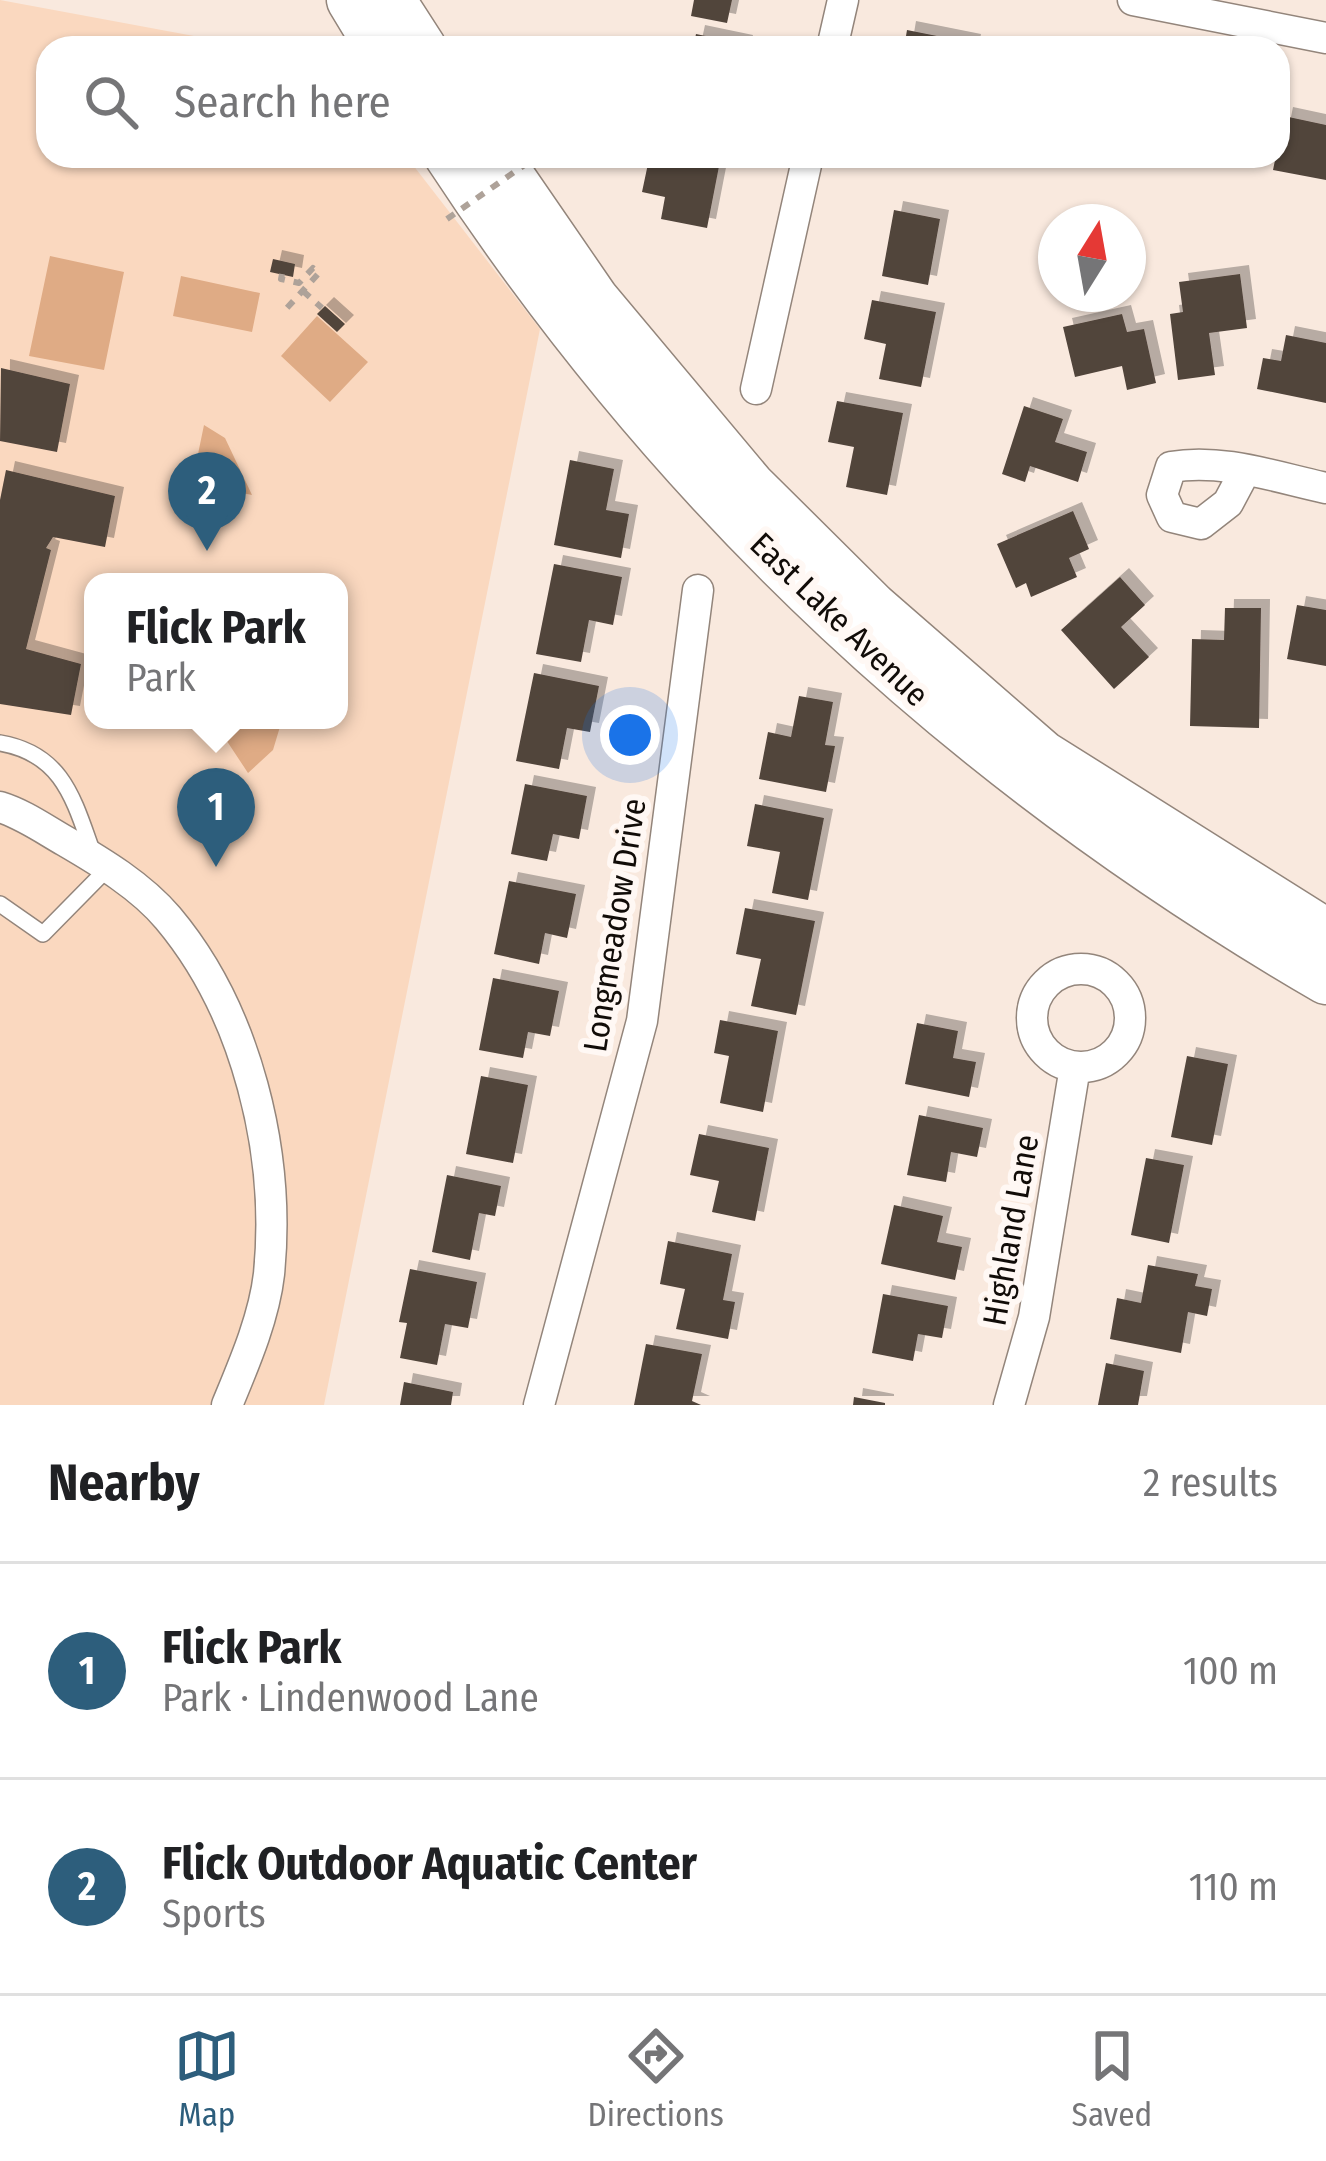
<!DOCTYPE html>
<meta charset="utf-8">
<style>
body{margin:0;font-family:"Fira Sans Condensed",sans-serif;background:#f6f6f6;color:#202124}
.compass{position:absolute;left:1038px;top:204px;width:108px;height:108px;border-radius:50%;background:#fff;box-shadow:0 3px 9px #0004;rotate:11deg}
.you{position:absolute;left:630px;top:735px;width:42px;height:42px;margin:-30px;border:9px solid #fff;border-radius:50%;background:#1a73e8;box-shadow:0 0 0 18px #1a73e833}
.badge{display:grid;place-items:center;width:78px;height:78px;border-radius:50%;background:#2d5e7c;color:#fff;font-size:39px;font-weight:700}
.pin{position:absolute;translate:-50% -99px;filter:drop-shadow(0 3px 6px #0008)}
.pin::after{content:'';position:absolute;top:63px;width:42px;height:36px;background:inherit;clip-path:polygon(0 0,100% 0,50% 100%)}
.popup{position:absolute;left:84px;top:573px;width:264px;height:156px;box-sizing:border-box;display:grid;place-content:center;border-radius:24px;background:#fff;filter:drop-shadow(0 3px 9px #0005);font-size:39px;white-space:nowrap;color:#757577}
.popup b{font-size:45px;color:#202124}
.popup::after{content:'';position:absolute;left:50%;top:100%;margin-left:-24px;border:24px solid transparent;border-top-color:#fff}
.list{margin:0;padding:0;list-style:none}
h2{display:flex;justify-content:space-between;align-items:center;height:156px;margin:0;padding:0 48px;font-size:51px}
h2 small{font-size:39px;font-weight:400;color:#757577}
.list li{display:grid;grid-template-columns:78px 1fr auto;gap:36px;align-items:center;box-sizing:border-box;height:216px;padding:0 48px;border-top:3px solid #e0e0e0}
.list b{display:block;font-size:45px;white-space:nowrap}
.list p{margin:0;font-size:39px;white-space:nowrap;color:#757577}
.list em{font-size:39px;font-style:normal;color:#757577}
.icon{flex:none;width:66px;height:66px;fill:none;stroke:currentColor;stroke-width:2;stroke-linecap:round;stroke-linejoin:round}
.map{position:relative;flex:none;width:1326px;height:1405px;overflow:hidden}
.search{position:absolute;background:#fff;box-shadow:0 3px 9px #0004;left:36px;right:36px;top:36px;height:132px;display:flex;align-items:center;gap:30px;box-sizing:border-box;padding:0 42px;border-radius:36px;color:#757577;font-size:45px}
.sheet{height:588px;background:#fff}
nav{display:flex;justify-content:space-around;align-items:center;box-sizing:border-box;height:168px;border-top:3px solid #e0e0e0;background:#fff;font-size:33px;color:#757577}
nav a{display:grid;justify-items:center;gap:6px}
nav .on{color:#2d5e7c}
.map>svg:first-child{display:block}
.green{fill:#fad8bf;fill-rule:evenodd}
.water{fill:#dfab85}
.building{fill:#51443b;filter:url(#shadow)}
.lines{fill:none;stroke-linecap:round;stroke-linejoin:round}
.lane-casing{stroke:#93857b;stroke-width:18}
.street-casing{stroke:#93857b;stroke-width:33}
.primary-casing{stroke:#93857b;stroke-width:51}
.path{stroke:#aea299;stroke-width:6;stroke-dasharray:9 9;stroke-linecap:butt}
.lane{stroke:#fff;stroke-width:15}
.street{stroke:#fff;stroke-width:30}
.primary{stroke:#fff;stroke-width:48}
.path-bridge{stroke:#aea299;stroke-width:6;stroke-dasharray:9 9;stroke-linecap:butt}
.labels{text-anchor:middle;stroke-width:12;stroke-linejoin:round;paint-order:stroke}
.street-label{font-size:33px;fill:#110c08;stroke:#fff8f4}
</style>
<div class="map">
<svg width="1326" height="1405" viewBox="0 0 1326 1405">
<defs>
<filter id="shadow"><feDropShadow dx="9" dy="-9" stdDeviation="0" flood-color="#0004"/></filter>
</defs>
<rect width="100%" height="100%" fill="#f9e9de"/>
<path class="green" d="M0 0 259 48H48V156H406L540 329 324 1405H0ZM93 582H339V720H93Z"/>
<path class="water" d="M50 256 124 272 104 370 29 356Z
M181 276 260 293 252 332 173 316Z
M317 316 368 362 330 402 281 356Z
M204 425 225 438 252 495 192 483Z
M213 720H282L273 750 248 773Z"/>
<path class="building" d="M694 0H732L727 23 691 16Z
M907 30 972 43 971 48H904Z
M696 34 744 44 743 48H693Z
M1284 116 1326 125V180L1273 170Z
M680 156H721L707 228 661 219 665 197 642 192 649 159 678 165Z
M894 210 940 219 928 285 882 276Z
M273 259 295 264 293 277 270 272Z
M1240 274 1247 328 1209 333 1215 375 1178 380 1170 314 1183 312 1179 282Z
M872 300 936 312 921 387 879 379 886 344 864 339Z
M325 306 345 324 337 332 317 314Z
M1122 314 1127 332 1144 329 1156 383 1127 390 1122 366 1075 377 1063 327Z
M1286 335 1326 343V403L1257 389 1263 358 1281 361Z
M1 368 70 384 57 452 0 441Z
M837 401 903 413 887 495 846 487 854 447 828 442Z
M1024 406 1063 419 1055 442 1087 452 1078 482 1030 466 1025 482 1002 474Z
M570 460 614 469 606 510 629 514 621 558 554 545Z
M6 470 115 496 105 547 53 537 46 548 51 550 26 649 81 664 71 715 0 704V500Z
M1073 511 1089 549 1069 558 1077 577 1031 597 1026 583 1016 588 997 544Z
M554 564 622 577 613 625 589 620 581 662 536 654Z
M1120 577 1145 605 1121 627 1149 657 1114 689 1061 630Z
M1297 605 1326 610V666L1287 659Z
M1225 608H1261L1259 728 1190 726 1192 639 1224 640Z
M534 673 599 686 590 732 567 728 559 769 516 761Z
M799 696 833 702 825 745 835 746 826 792 759 779 768 732 791 737Z
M525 784 587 796 579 839 553 834 547 861 511 854Z
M755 804 824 818 808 900 772 893 780 852 747 846Z
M509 881 576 894 567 938 545 933 539 964 494 954Z
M745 908 815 921 796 1015 751 1006 761 959 736 954Z
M493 978 559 991 550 1036 528 1032 523 1058 479 1050Z
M720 1020 778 1031 763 1112 720 1103 729 1056 714 1053Z
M917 1023 958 1031 953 1058 976 1062 969 1097 905 1084Z
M1187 1056 1228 1064 1212 1145 1171 1137Z
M481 1076 528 1085 513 1163 466 1154Z
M919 1115 983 1128 977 1157 951 1152 946 1182 907 1175Z
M699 1134 769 1148 755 1221 712 1212 719 1181 690 1175Z
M1146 1158 1184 1165 1169 1243 1131 1235Z
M447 1175 501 1186 495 1216 479 1213 470 1260 432 1252Z
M894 1205 943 1216 937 1242 962 1247 955 1280 881 1264Z
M668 1241 732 1254 723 1300 735 1302 728 1339 676 1329 685 1289 660 1284Z
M1148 1265 1198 1274 1195 1286 1212 1289 1207 1316 1188 1312 1181 1353 1110 1339 1117 1298 1141 1303Z
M410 1269 477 1282 468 1328 445 1324 437 1365 400 1358 407 1323 399 1322Z
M883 1294 948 1306 942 1338 918 1334 913 1361 872 1353Z
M646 1344 702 1354 692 1401 701 1405H634Z
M1106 1363 1144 1371 1138 1405H1098Z
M404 1382 453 1392 451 1405H400Z
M854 1397 885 1403V1405H853Z"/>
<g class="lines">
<defs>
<path id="lane" d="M0 743C64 754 74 801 94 856
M0 904 43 934 108 868"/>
<path id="street" d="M1133 0 1326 38
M832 48 843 0
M756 389 808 156
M1245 471 1228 503 1201 524 1172 517 1162 495 1171 467C1222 458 1275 477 1326 488
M0 807C23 814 44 829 65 841 101 862 141 886 168 918 247 1012 281 1153 269 1274 264 1318 244 1364 227 1405
M1032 1018a49 49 0 1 1 98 0a49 49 0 1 1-98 0Z
M539 1405 642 1021 698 590
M1009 1405 1034 1317 1075 1067"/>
<path id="primary" d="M351 0 380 48
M391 0 422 48
M449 156C677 504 967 771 1326 980
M496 156 595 300 750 485 873 607 1043 755 1326 933"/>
</defs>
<use href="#lane" class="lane-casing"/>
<use href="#street" class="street-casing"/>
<use href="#primary" class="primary-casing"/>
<path class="path" d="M282 274 281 279 299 283 313 268 319 273 286 309
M303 291 322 308"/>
<use href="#lane" class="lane"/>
<use href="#street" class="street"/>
<use href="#primary" class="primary"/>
<path class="path-bridge" d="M447 219 533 159"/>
</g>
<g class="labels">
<g class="street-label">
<text transform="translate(840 619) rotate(44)" y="12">East Lake Avenue</text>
<text transform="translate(614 925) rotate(-81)" y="12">Longmeadow Drive</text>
<text transform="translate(1010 1230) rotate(-80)" y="12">Highland Lane</text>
</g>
</g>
</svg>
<svg class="compass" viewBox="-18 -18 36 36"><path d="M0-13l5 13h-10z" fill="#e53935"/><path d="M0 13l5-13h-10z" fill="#757577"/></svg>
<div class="you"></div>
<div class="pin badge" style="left:216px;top:867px">1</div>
<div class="popup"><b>Flick Park</b>Park</div>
<div class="pin badge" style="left:207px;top:551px">2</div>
<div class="search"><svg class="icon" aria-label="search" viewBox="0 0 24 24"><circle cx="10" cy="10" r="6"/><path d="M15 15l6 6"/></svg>Search here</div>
</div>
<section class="sheet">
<h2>Nearby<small>2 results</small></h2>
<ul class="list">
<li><span class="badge">1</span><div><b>Flick Park</b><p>Park · Lindenwood Lane</p></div><em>100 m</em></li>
<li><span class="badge">2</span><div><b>Flick Outdoor Aquatic Center</b><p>Sports</p></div><em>110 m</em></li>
</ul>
</section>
<nav>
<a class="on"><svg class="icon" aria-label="map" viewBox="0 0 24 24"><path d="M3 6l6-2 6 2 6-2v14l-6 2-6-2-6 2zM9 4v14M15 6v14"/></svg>Map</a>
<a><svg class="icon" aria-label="directions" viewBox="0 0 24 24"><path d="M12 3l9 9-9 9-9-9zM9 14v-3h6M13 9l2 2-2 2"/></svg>Directions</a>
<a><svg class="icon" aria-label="saved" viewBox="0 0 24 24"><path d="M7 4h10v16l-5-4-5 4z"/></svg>Saved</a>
</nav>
